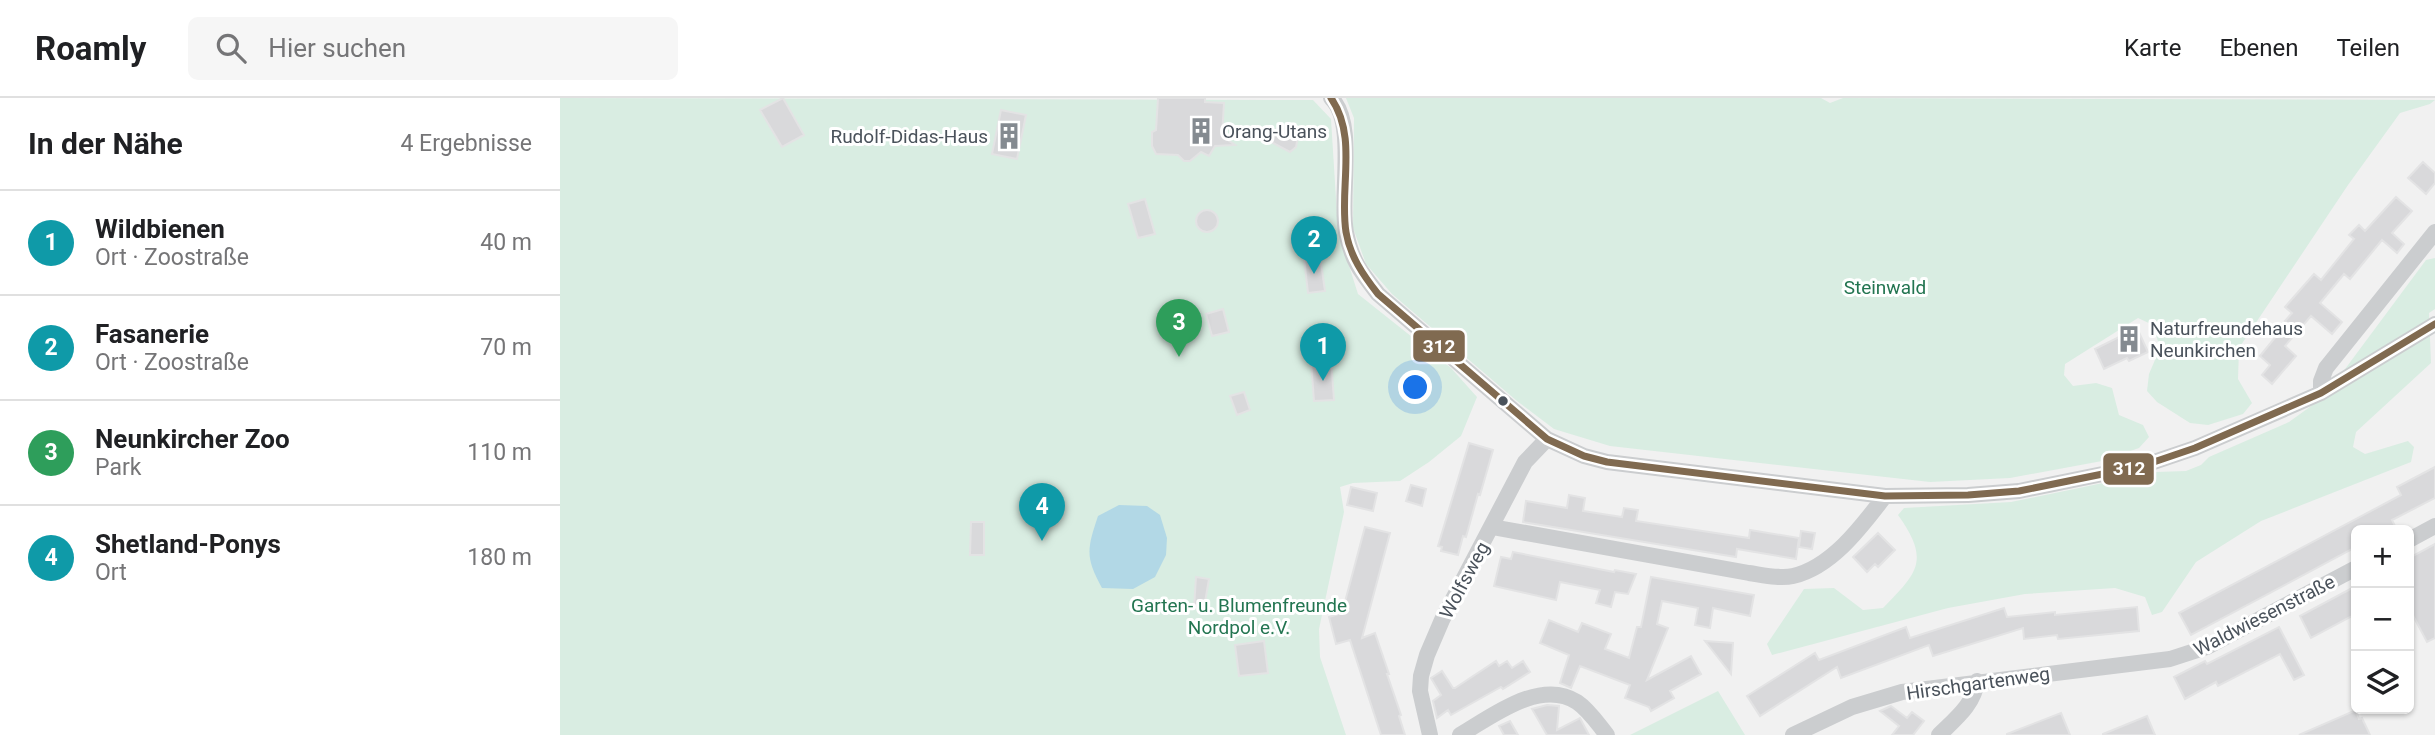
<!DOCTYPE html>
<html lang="de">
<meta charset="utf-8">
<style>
body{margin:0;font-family:Roboto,sans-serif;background:#f6f6f6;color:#202124}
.controls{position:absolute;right:21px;bottom:21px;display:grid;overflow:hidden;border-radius:10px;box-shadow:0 2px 5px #0004}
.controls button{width:63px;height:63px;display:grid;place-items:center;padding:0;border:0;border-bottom:2px solid #e0e0e0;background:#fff;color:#202124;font:35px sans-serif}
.you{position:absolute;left:856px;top:290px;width:24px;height:24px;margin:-18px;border:5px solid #fff;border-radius:50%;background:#1a73e8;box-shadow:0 0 0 10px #1a73e833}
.badge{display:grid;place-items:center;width:46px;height:46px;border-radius:50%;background:#d93025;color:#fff;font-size:23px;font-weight:700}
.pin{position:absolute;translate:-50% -58px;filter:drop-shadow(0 2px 4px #0008)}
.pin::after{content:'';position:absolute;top:37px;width:24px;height:21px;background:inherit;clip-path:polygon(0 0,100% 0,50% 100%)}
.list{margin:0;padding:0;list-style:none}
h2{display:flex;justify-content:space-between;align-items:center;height:91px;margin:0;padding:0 28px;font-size:30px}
h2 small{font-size:23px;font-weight:400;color:#757577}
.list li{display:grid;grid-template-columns:46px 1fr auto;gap:21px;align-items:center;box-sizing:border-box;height:105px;padding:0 28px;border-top:2px solid #e0e0e0}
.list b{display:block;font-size:26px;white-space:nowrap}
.list p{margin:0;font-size:23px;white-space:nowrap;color:#757577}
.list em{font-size:23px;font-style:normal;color:#757577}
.icon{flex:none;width:38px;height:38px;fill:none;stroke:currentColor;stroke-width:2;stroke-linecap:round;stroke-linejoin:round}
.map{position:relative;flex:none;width:1875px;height:637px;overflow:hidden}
header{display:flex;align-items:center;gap:42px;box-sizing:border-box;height:98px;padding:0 35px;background:#fff;border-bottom:2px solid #e0e0e0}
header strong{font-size:33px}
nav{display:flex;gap:38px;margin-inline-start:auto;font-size:24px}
.search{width:490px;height:63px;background:#f6f6f6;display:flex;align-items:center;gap:18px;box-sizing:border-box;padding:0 24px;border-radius:10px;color:#757577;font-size:26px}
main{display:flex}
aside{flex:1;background:#fff}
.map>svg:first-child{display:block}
.green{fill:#d9ede2}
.water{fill:#b2d8e6}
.building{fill:#d9d9db;stroke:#e3e3e4;stroke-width:2}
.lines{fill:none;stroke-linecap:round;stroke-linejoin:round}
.street{stroke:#cbcdcf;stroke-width:16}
.bus-1-casing{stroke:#fff;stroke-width:12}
.bus-1{stroke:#806a50;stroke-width:7}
.bus-dot{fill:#4a525b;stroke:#fff;stroke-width:2.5}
.labels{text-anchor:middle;stroke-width:6;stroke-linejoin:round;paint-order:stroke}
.poi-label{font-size:19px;fill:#4a525b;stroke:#fff;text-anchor:start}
.park-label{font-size:19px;fill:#237551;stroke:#fff}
.street-label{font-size:19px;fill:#4a525b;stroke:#fff}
.line-badge{stroke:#fff;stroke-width:2.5}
.badge-label{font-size:19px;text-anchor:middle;font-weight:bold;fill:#fff}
</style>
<header>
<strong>Roamly</strong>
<div class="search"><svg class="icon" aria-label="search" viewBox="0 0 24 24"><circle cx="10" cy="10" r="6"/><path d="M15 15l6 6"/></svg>Hier suchen</div>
<nav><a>Karte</a><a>Ebenen</a><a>Teilen</a></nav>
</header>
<main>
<aside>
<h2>In der Nähe<small>4 Ergebnisse</small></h2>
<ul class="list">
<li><span class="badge" style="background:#0f9aa8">1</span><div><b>Wildbienen</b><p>Ort · Zoostraße</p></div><em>40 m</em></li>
<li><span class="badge" style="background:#0f9aa8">2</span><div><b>Fasanerie</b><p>Ort · Zoostraße</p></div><em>70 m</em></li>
<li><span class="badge" style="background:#2e9e5b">3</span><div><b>Neunkircher Zoo</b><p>Park</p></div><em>110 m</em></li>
<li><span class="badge" style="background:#0f9aa8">4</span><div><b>Shetland-Ponys</b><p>Ort</p></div><em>180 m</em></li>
</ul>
</aside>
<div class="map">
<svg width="1875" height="637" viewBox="0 0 1875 637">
<rect width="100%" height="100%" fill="#f1f1f1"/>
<path class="green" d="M0 0 753 2 771 21 778 133 798 196 891 270 917 299 901 338 869 364 840 383 793 385 780 389 784 414 759 531 760 559 786 637H0Z
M786 0H1261L1270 5 1283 0 1875 2 1870 6 1840 15 1788 87 1679 250 1678 281 1692 305 1683 316 1648 327 1630 325 1597 304 1587 293 1589 276 1600 250 1593 227 1578 220 1505 266 1504 277 1513 288 1536 285 1552 290 1559 317 1583 327 1589 339 1579 350 1542 363 1450 380 1370 384 1050 348 994 331 957 303 832 196 806 166 793 130 794 20Z
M1875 160V211L1869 215 1871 265 1796 334 1793 349 1805 356 1848 343 1854 349 1851 364 1701 423 1636 464 1602 514 1592 517 1585 499 1555 490 1465 496 1388 510 1212 557 1207 546 1244 491 1274 490 1303 512 1323 510C1357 475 1371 463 1338 417L1344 410 1451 404 1596 374 1626 373 1641 367 1649 359 1729 324 1765 298 1866 162Z
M1158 593 1185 637H1070Z"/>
<path class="water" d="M559 407 587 408 600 417 607 440 606 457 595 479 573 491 542 490C525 459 527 451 538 418Z"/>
<path class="building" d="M223 0 244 37 222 49 200 12Z
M598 0H645V4L664 5 662 38 675 47 655 48 649 58 641 54 630 63H624L618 57 596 56 592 48V34L596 32Z
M441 12 466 17 457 61 432 56Z
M717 30 738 39 736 49 730 54 713 45 711 39Z
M1863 64 1875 75V85L1866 96 1848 80Z
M1836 99 1852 113 1832 135 1844 146 1837 155 1822 142 1790 181 1784 176 1760 205 1782 224 1772 236 1751 218 1725 248 1736 258 1712 286 1702 277 1710 267 1700 258 1727 225 1725 223 1732 215 1725 209 1754 176 1761 182 1794 141 1789 137 1799 127 1805 133Z
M585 101 595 136 578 140 568 106Z
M636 123a11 11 0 1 1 22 0a11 11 0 1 1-22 0Z
M760 158 765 193 748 195 744 160Z
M663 211 669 234 652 238 646 216Z
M1577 230 1588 254 1569 263 1567 260 1544 271 1535 251Z
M771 262 774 302 754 303 751 263Z
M684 294 690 312 677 317 670 298Z
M909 345 933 352 920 397 918 396 906 439 903 438 898 457 881 453 882 449 878 448Z
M1875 369V400L1832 422 1835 428 1828 432H1796V449L1631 537 1619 515 1841 397 1837 389Z
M851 387 866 391 862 408 846 403Z
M791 389 817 395 813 413 787 407Z
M1009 397 1025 400 1023 413 1062 419 1064 410 1078 412 1076 423 1189 440 1190 432 1239 440 1236 461 1177 451 1176 459 963 424 966 403 1007 410Z
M411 424H424V457H410Z
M805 429 830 435 802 540 815 535 829 576H827L841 617 839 618 845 637H821L790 542 776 546 769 519 782 515Z
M1241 433 1255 435 1252 451 1239 449Z
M1318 435 1335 452 1318 469 1315 466 1307 474 1293 459Z
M1875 446V540L1867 544 1849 510V460Z
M953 454 1054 474 1055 472 1076 476 1068 496 1055 494 1051 509 1036 505 1040 492 1000 484 996 502 934 488 941 459 951 461Z
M636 479 649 481 644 510H634Z
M1091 479 1194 497 1190 518 1153 510 1150 530 1135 527 1138 510 1102 503 1097 526 1108 530 1087 582 1131 558 1141 576 1110 593 1114 600 1091 613 1089 609 1065 600 1070 587 1020 568 1011 590 1000 585 1009 557 980 545 989 522 1018 534 1022 525 1051 536 1045 551 1069 560 1077 529H1081Z
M1796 488V516L1751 540 1740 518Z
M1577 509 1579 533 1498 541 1497 537 1464 541 1463 530 1373 558 1369 547 1281 580 1277 569 1200 618 1187 598 1255 555 1259 562 1346 529 1350 540 1444 510 1447 519 1495 514V517Z
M1719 529 1744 577 1734 582 1720 556 1658 588 1656 584 1625 601 1614 579 1645 563 1647 566Z
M704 543 708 575 679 578 675 547Z
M1145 543 1173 545 1171 576Z
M936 563 939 568 947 563 952 570 963 563 970 574 943 591 941 589 891 617 888 612 877 620 873 603 881 597 871 580 882 573 893 590H895Z
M987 607 999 608 997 632 1020 620 1029 637H987L972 611Z
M1331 608 1347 620 1352 614 1364 623 1353 637H1332L1339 628 1320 613Z
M1796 612 1799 621 1802 620 1810 637H1739Z
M1501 615 1510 637H1447V636Z
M1587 618 1595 637H1543V636Z
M950 623 958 637H944L939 628Z"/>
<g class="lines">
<path class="street" d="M771 0C797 24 779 100 786 134 792 163 800 173 818 196L987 341 1024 358 1047 364 1325 398 1408 397 1459 393 1582 368 1635 350 1761 295 1875 226
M1761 295V283L1766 270 1875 134
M932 429 1189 475C1203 477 1220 481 1233 478 1272 469 1302 428 1325 398
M1849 442 1875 428
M870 637 860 593 861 578 867 557 882 522 965 364 987 341
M900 637C931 619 980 580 1017 604 1029 612 1038 626 1047 637
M1233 637 1292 609 1342 594 1610 561 1647 549 1796 470
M1379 637C1395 621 1414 607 1417 583"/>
<defs>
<path id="bus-1" d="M771 0C798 39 779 90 786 134 790 158 803 177 818 196L987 341 1024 358 1047 364 1325 398 1408 397 1459 393 1582 368 1635 350 1761 295 1875 226"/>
</defs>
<use href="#bus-1" class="bus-1-casing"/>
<use href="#bus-1" class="bus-1"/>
</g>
<defs>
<symbol id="building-bare" viewBox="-9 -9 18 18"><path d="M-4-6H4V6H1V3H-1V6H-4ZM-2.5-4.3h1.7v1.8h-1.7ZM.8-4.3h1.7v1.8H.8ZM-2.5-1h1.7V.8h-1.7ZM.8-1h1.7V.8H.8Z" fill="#848a90" stroke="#fff" stroke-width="2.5" paint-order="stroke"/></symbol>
</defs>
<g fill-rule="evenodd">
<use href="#building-bare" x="622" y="14" width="38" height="38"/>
<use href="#building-bare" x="430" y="19" width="38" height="38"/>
<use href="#building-bare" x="1550" y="222" width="38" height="38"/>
</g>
<circle class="bus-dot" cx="943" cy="303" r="6"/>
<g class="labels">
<g class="poi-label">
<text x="662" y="40">Orang-Utans</text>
<text x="428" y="45" text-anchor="end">Rudolf-Didas-Haus</text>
<text x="1590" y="237">Naturfreundehaus<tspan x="1590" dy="22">Neunkirchen</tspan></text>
</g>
<g class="park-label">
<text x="1325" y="196">Steinwald</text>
<text x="679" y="514">Garten- u. Blumenfreunde<tspan x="679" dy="22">Nordpol e.V.</tspan></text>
</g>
<g class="street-label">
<text transform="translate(904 482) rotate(-62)" y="7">Wolfsweg</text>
<text transform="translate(1704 517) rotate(-27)" y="7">Waldwiesenstraße</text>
<text transform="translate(1418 585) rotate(-8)" y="7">Hirschgartenweg</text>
</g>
</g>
<g class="line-badge">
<rect x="852" y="231" width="54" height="34" rx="7" fill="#806a50"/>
<rect x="1542" y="354" width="53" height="34" rx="7" fill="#806a50"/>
</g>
<g class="badge-label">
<text x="879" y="255">312</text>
<text x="1569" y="377">312</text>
</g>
</svg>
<div class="controls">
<button>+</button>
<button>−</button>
<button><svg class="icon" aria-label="layers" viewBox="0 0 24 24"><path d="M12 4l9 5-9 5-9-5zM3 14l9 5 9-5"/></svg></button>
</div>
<div class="you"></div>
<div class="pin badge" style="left:763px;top:283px;background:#0f9aa8">1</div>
<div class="pin badge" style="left:754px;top:176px;background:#0f9aa8">2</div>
<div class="pin badge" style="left:619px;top:259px;background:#2e9e5b">3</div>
<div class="pin badge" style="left:482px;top:443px;background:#0f9aa8">4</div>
</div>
</main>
